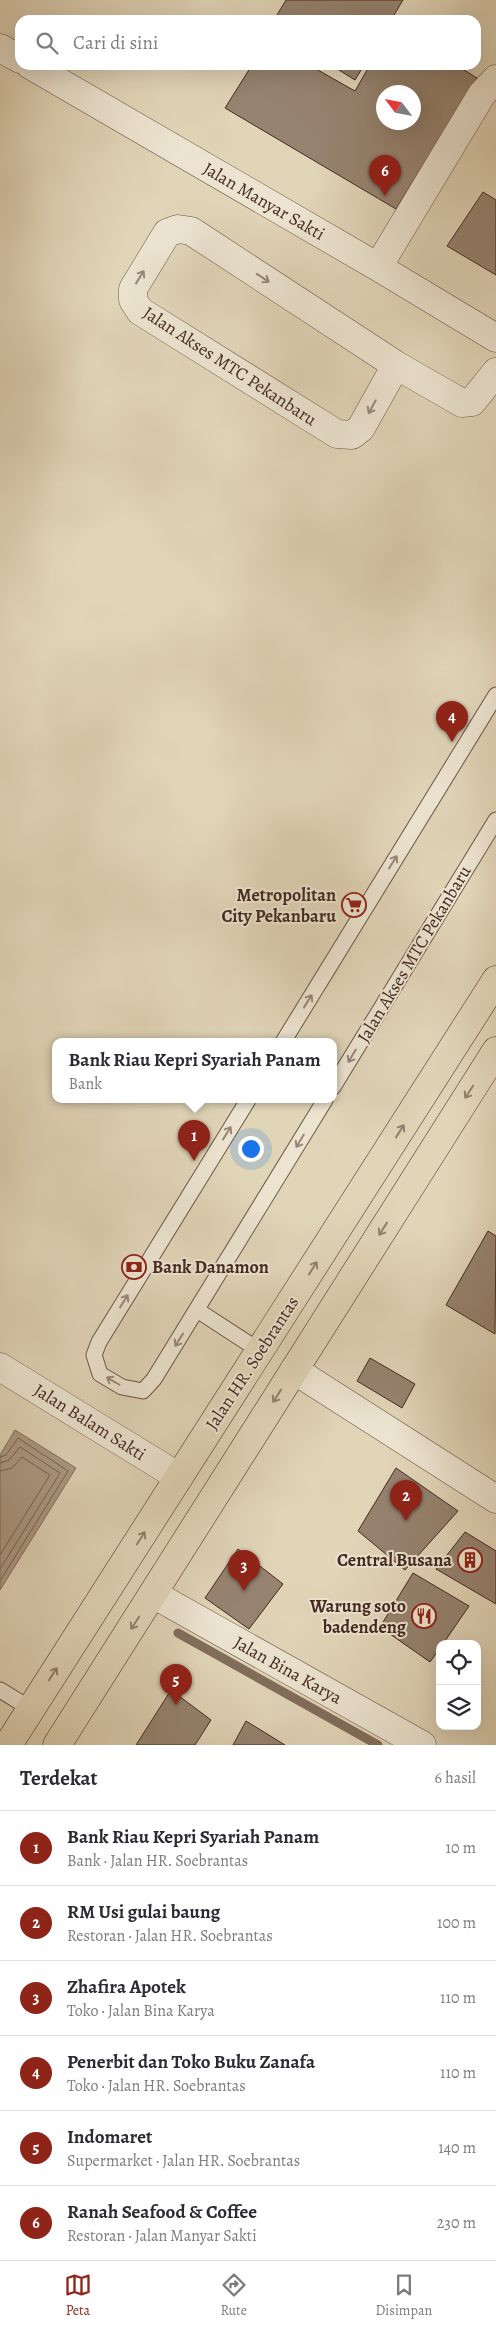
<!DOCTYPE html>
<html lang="id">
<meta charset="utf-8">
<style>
body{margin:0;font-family:Alegreya,serif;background:#f2f2f3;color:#2b2b33}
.controls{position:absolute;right:15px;bottom:15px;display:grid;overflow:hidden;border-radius:10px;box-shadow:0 5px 20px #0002}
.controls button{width:45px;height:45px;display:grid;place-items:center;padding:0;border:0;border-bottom:1px solid #e1e1e2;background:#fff;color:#2b2b33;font:25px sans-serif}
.compass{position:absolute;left:376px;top:85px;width:45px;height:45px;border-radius:50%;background:#fff;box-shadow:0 5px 20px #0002;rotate:302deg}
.you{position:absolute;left:250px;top:1148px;width:18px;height:18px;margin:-12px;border:4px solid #fff;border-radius:50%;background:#1a73e8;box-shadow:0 0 0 8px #1a73e833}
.badge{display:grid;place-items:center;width:32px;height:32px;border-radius:50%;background:#8f2418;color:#fff;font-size:16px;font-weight:700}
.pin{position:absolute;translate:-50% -41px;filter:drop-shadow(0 1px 2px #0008)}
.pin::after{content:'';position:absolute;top:26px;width:18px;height:15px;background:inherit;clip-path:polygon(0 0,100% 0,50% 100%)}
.popup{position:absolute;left:52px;top:1038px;width:285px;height:65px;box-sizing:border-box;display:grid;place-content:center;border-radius:10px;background:#fff;filter:drop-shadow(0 1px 4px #0005);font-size:16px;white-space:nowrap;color:#7c7c81}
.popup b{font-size:19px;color:#2b2b33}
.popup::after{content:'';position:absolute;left:50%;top:100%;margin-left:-10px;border:10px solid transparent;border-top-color:#fff}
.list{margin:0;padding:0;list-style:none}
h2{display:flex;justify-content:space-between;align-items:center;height:65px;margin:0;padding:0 20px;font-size:21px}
h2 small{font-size:16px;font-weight:400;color:#7c7c81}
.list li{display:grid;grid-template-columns:32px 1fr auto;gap:15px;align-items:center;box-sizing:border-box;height:75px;padding:0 20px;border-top:1px solid #e1e1e2}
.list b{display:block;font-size:19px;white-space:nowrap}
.list p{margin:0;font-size:16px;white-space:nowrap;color:#7c7c81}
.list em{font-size:16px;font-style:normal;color:#7c7c81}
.icon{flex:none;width:28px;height:28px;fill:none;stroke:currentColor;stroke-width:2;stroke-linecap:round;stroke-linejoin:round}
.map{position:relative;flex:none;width:496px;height:1745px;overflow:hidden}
.search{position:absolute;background:#fff;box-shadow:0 5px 20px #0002;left:15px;right:15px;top:15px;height:55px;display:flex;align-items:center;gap:12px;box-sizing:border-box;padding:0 18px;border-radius:15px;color:#7c7c81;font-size:19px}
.sheet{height:515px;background:#fff}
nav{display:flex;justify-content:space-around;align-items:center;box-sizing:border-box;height:70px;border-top:1px solid #e1e1e2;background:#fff;font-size:14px;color:#7c7c81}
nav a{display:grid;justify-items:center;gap:2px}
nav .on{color:#8f2418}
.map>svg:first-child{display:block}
.water{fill:#ac9b85;stroke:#826e5d}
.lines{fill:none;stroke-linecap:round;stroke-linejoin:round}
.shore{stroke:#786253;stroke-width:1}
.stream{stroke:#826e5d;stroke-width:9}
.building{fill:#968370;stroke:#442a21;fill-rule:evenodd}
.lane-casing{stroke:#6b5547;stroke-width:17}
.street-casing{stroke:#6b5547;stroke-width:29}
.primary-casing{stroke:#442a21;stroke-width:29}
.lane{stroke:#ece4d1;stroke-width:15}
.street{stroke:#ece4d1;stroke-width:28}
.primary{stroke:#e1d5b8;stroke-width:28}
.oneway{stroke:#988779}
.oneway2{stroke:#92806c}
.labels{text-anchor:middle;stroke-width:4;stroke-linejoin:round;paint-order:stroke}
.street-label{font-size:18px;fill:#442a21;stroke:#ece4d1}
.poi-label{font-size:18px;font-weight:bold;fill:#442a21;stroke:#ece4d1;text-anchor:end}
</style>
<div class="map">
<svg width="496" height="1745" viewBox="0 0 496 1745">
<rect width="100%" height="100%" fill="#e1d5b8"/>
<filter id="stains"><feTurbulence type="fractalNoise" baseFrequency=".004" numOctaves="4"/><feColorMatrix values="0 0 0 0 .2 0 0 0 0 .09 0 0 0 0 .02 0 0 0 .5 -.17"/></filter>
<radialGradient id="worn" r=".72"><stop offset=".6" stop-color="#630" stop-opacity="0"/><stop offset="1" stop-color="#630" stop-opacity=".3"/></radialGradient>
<path class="water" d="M15 1430 76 1468 0 1590V1455Z"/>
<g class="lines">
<path class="shore" d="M0 1457 6 1455 18 1438 68 1471 0 1581
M0 1463 9 1460 20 1447 60 1473 0 1569
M0 1471 12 1468 22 1457 50 1475 0 1555"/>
<path class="stream" d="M178 1633 378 1745"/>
</g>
<path class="building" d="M286 0H403L391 20H274Z
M252 65H309L355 91 370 65H456L477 78 396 209 225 108ZM384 92H414V122H384Z
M331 65H364L355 80Z
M483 192 496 200V275L447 246Z
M488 1231 496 1236 495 1334 446 1305Z
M370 1358 415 1384 402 1408 357 1381Z
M396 1468 458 1511 405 1570 358 1531Z
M465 1532 496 1551V1604L436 1569Z
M238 1549 283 1584 249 1629 205 1598Z
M413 1573 469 1606 443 1644H440V1648L430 1662 380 1627Z
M171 1690 211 1720 195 1745H136Z
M246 1721 285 1745H233Z"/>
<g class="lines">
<defs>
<path id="lane" d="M283 1042 496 695
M333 1087 496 820
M248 1100 99 1342 94 1355 100 1374 122 1387 143 1391 154 1379 325 1100
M197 1310 260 1351
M0 1690 31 1709"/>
<path id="street" d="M0 48 20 59
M30 65 378 267 496 338
M378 267 482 94 496 79
M396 365 361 428 352 435 337 434 140 311 133 300V289L167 233 178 229 191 231 396 365 462 403 472 402 496 372
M0 1367 179 1477
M294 1370 496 1499
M153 1594 422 1745"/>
<path id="primary" d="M8 1745 496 980
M57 1745 496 1051"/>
</defs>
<use href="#lane" class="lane-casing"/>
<use href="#street" class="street-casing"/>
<use href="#primary" class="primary-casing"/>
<use href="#lane" class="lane"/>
<use href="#street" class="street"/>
<use href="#primary" class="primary"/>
</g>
<defs><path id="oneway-shaft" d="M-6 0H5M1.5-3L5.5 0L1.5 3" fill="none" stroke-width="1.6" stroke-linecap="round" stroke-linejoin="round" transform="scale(1.25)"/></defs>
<g class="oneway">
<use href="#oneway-shaft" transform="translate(140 277) rotate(-58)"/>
<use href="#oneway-shaft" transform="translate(263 278) rotate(33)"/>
<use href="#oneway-shaft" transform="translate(372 407) rotate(119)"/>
<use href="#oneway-shaft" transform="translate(393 862) rotate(-58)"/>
<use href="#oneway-shaft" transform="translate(308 1001) rotate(-58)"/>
<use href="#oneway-shaft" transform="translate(352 1056) rotate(121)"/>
<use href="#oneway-shaft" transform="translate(227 1133) rotate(-58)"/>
<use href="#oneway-shaft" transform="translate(300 1141) rotate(121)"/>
<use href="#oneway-shaft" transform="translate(124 1301) rotate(-58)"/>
<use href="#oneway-shaft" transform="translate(179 1340) rotate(122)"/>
<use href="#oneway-shaft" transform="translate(113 1381) rotate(-150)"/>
</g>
<g class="oneway2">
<use href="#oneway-shaft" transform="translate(469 1092) rotate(123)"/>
<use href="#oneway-shaft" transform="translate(400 1131) rotate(-58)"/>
<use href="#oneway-shaft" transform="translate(383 1229) rotate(122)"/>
<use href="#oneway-shaft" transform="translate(313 1268) rotate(-58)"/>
<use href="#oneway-shaft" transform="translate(277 1396) rotate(122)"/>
<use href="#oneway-shaft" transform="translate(141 1538) rotate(-57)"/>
<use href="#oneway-shaft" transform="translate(135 1623) rotate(123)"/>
<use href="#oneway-shaft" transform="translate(53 1674) rotate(-57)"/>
</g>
<defs>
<symbol id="supermarket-ring" viewBox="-11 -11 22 22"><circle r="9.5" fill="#ece4d1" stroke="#8f2418" stroke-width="1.5"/><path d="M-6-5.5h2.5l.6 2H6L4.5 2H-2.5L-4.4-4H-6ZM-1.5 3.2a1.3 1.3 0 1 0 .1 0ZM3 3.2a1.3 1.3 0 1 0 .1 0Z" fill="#8f2418"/></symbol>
<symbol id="bank-ring" viewBox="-11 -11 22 22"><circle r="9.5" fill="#ece4d1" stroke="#8f2418" stroke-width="1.5"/><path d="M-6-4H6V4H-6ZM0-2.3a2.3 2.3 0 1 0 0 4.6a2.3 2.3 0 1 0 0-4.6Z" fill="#8f2418"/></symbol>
<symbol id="building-ring" viewBox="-11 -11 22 22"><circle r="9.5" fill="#ece4d1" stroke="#8f2418" stroke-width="1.5"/><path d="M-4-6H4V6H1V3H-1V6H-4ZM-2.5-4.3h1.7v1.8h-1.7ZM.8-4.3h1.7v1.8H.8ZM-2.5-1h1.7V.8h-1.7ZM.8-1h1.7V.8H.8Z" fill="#8f2418"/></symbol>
<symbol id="restaurant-ring" viewBox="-11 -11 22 22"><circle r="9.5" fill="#ece4d1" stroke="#8f2418" stroke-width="1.5"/><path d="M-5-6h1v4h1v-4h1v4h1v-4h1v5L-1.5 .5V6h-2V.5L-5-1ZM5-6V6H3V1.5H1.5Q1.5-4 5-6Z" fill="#8f2418"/></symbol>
</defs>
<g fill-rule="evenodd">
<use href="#supermarket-ring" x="340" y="891" width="28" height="28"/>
<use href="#bank-ring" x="120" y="1253" width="28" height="28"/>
<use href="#building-ring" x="456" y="1546" width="28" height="28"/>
<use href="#restaurant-ring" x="410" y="1602" width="28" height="28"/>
</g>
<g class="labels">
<g class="street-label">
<text transform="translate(264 201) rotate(30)" y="6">Jalan Manyar Sakti</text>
<text transform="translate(230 366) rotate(33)" y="6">Jalan Akses MTC Pekanbaru</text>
<text transform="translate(414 954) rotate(-59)" y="6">Jalan Akses MTC Pekanbaru</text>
<text transform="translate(252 1363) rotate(-57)" y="6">Jalan HR. Soebrantas</text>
<text transform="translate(90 1422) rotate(32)" y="6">Jalan Balam Sakti</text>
<text transform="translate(288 1670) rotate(29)" y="6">Jalan Bina Karya</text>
</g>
<g class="poi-label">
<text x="336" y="901">Metropolitan<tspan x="336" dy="21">City Pekanbaru</tspan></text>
<text x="152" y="1273" text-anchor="start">Bank Danamon</text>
<text x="452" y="1566">Central Busana</text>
<text x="406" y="1612">Warung soto<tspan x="406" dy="21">badendeng</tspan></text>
</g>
</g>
<rect width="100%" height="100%" filter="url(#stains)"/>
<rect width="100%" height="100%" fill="url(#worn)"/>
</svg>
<div class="controls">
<button><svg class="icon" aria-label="locate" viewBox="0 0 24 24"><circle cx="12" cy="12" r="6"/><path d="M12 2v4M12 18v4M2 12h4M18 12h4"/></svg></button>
<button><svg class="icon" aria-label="layers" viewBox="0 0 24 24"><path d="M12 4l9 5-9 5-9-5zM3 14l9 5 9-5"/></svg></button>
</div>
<svg class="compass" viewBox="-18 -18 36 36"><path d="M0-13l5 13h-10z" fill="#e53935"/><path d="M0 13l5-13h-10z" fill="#7c7c81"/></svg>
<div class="you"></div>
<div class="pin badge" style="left:194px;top:1161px">1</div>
<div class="popup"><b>Bank Riau Kepri Syariah Panam</b>Bank</div>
<div class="pin badge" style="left:406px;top:1521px">2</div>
<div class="pin badge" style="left:244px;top:1591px">3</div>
<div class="pin badge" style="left:452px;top:742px">4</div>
<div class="pin badge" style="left:176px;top:1705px">5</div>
<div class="pin badge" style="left:385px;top:196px">6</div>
<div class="search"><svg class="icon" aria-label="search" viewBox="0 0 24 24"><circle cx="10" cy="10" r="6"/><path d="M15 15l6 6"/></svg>Cari di sini</div>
</div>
<section class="sheet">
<h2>Terdekat<small>6 hasil</small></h2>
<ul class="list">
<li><span class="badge">1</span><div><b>Bank Riau Kepri Syariah Panam</b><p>Bank · Jalan HR. Soebrantas</p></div><em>10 m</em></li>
<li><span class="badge">2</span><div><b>RM Usi gulai baung</b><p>Restoran · Jalan HR. Soebrantas</p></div><em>100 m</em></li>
<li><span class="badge">3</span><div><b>Zhafira Apotek</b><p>Toko · Jalan Bina Karya</p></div><em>110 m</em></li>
<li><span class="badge">4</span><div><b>Penerbit dan Toko Buku Zanafa</b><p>Toko · Jalan HR. Soebrantas</p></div><em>110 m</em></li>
<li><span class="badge">5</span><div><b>Indomaret</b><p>Supermarket · Jalan HR. Soebrantas</p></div><em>140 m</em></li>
<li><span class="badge">6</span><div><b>Ranah Seafood &amp; Coffee</b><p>Restoran · Jalan Manyar Sakti</p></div><em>230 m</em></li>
</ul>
</section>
<nav>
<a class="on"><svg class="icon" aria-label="map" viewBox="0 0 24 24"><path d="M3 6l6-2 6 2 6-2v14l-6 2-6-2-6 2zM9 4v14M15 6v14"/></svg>Peta</a>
<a><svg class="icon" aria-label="directions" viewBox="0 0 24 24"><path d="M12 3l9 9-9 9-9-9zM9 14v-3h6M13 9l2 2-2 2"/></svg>Rute</a>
<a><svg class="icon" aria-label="saved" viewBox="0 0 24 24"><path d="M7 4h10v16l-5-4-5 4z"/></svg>Disimpan</a>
</nav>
